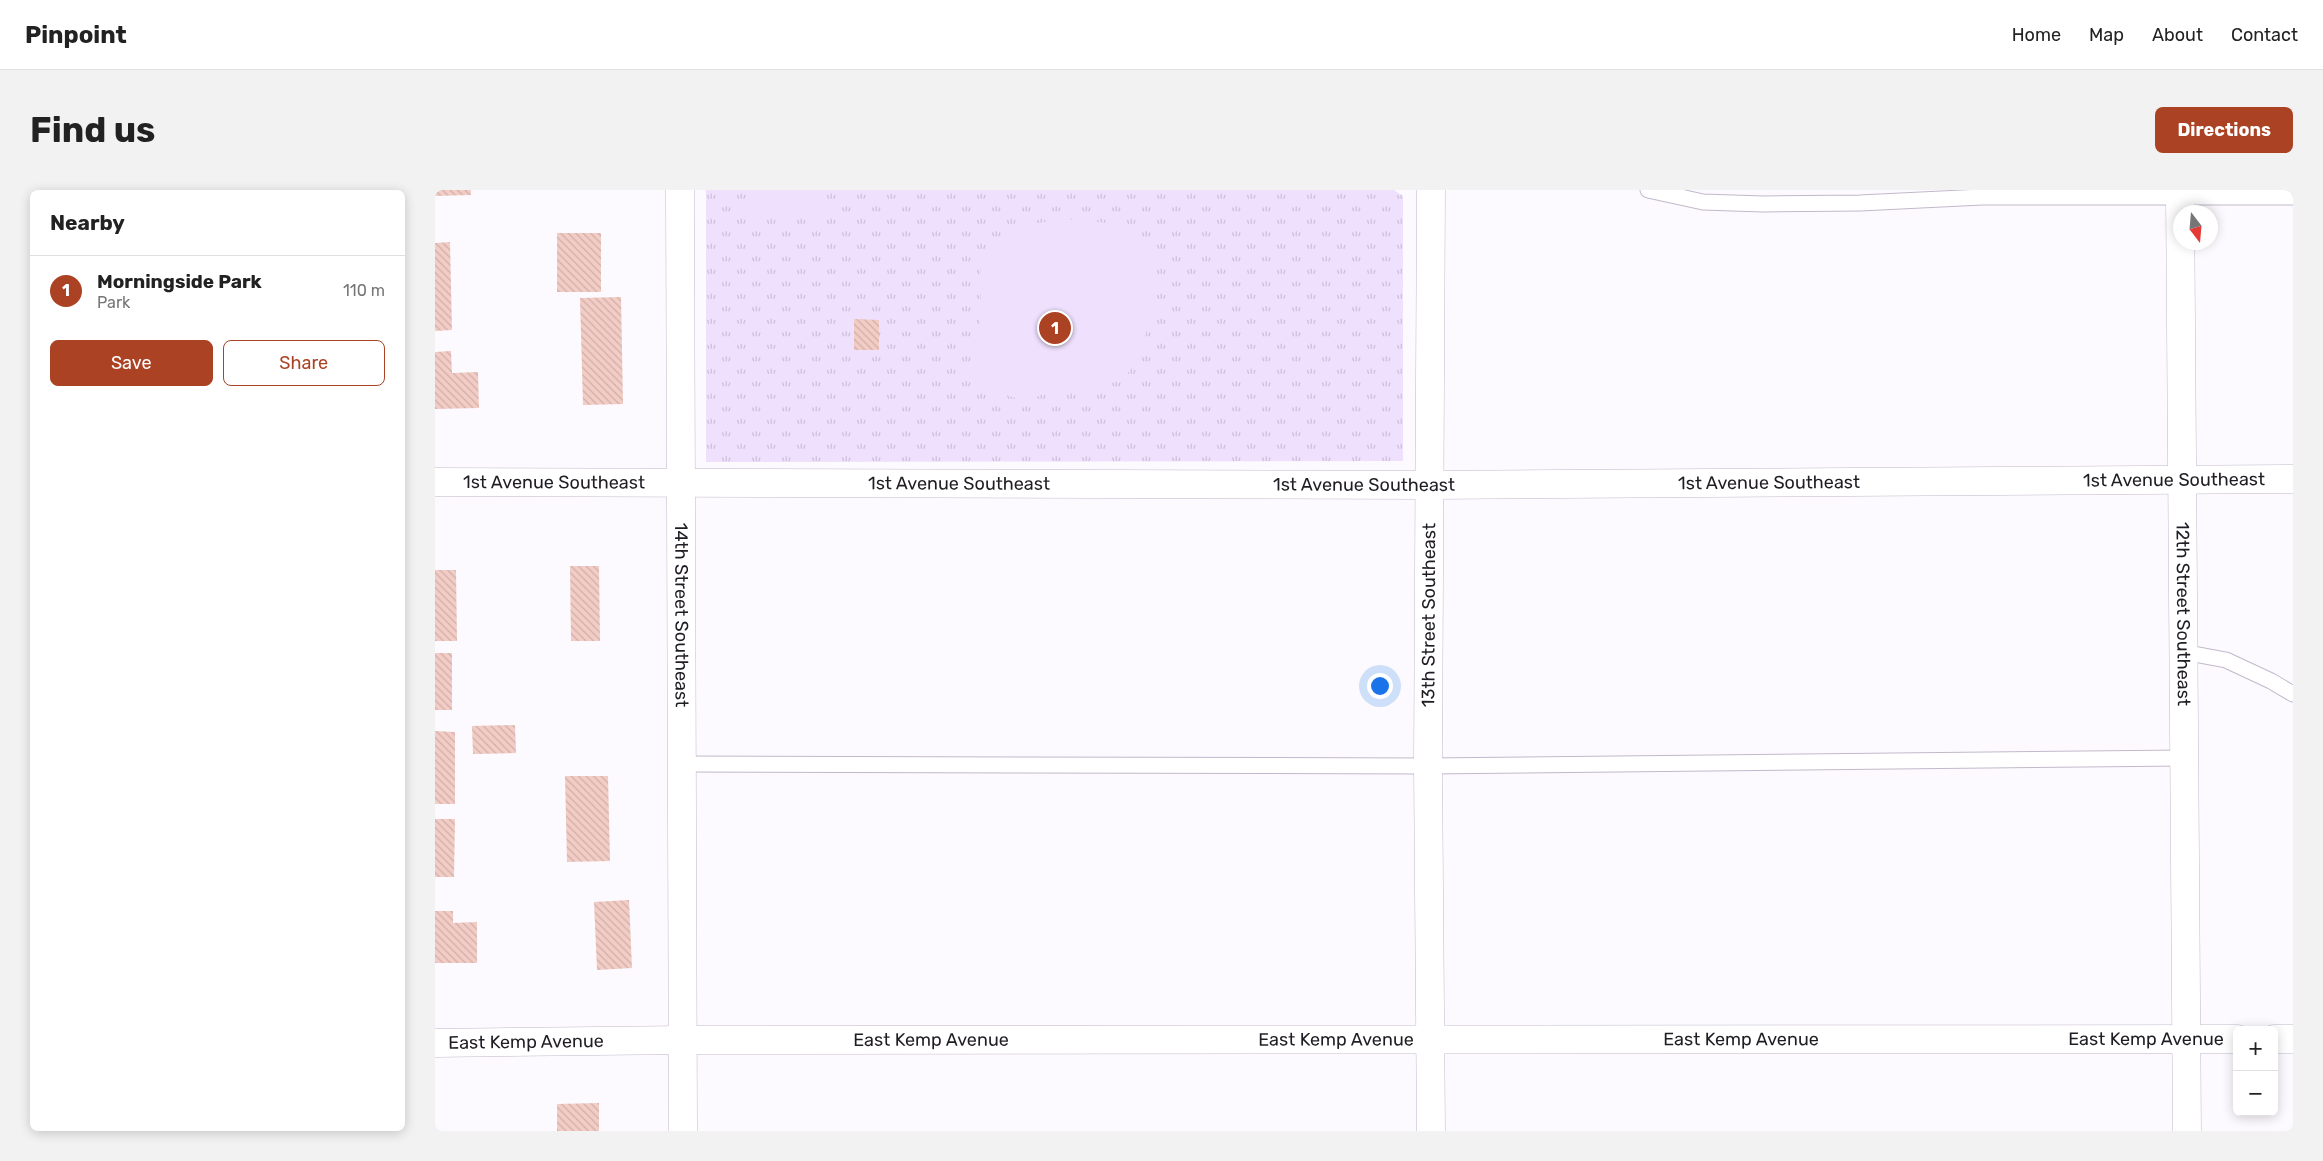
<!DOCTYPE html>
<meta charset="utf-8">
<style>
body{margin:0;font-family:Rubik,sans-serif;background:#f2f2f2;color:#222}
.controls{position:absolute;right:15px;bottom:15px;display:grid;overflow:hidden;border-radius:8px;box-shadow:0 2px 12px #0003}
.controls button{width:45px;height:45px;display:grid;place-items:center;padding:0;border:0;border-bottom:1px solid #e0e0e0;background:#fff;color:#222;font:25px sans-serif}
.compass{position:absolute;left:1738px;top:15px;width:45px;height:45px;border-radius:50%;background:#fff;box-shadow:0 2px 12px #0003;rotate:164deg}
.you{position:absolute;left:944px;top:495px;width:18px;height:18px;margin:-12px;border:4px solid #fff;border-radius:50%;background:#1a73e8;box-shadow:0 0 0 8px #1a73e833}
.badge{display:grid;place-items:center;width:32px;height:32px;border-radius:50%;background:#ab4224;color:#fff;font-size:16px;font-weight:700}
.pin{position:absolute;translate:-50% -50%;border:2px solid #fff;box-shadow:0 1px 5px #0006}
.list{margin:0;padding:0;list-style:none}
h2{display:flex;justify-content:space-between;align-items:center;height:65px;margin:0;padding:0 20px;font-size:21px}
h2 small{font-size:16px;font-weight:400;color:#767676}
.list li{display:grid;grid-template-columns:32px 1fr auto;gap:15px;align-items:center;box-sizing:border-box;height:70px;padding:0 20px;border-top:1px solid #e0e0e0}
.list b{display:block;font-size:19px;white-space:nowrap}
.list p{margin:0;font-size:16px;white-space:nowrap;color:#767676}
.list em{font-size:16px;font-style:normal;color:#767676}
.actions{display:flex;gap:10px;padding:15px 20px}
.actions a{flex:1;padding:11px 0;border:1px solid #ab4224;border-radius:8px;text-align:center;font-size:18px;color:#ab4224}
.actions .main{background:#ab4224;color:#fff}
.map{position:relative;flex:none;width:1858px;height:941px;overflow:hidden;border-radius:8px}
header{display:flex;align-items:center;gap:30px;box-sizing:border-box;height:70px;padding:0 25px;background:#fff;border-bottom:1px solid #e0e0e0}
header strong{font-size:24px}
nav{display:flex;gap:28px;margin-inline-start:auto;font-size:18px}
.intro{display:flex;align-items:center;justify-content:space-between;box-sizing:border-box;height:120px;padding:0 30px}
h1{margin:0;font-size:35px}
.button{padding:12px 22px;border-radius:8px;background:#ab4224;color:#fff;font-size:18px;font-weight:700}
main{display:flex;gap:30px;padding:0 30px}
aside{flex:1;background:#fff;border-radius:8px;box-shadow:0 2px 12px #0003}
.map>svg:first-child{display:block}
.park{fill:url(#park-tufts)}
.pitch{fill:#efe0fd}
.building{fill:url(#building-back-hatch)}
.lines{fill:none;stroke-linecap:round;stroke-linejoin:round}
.lane-casing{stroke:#c2b8cb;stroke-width:17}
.street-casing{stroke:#c2b8cb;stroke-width:29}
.secondary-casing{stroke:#c2b8cb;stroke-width:29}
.lane{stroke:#fff;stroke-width:15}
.street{stroke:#fff;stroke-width:28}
.secondary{stroke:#fff;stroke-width:28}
.labels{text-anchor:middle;stroke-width:4.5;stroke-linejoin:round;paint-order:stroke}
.street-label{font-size:18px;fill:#201c23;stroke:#fff}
</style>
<header>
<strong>Pinpoint</strong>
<nav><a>Home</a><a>Map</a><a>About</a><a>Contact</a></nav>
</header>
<div class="intro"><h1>Find us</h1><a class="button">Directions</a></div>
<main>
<aside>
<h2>Nearby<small></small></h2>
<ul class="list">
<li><span class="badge">1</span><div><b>Morningside Park</b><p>Park</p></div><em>110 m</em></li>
</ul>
<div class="actions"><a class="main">Save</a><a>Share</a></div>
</aside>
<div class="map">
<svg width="1858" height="941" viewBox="0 0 1858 941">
<defs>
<pattern id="park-tufts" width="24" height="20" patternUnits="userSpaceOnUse" patternTransform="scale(1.25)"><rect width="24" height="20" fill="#efe0fd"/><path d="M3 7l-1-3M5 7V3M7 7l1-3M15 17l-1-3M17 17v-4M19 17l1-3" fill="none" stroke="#cdc0d9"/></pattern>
<pattern id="building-back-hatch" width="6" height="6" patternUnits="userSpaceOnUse" patternTransform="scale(1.25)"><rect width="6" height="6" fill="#f2ccc5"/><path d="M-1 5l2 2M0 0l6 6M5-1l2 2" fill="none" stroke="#cfafa9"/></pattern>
</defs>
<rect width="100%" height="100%" fill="#fcfafe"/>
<path class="park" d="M271 0H959L968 6V271L271 272Z"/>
<path class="pitch" d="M313 0H385L386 26 313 28Z
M628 29C651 31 679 30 698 44 708 51 716 64 718 76 724 100 708 182 683 191 663 199 639 195 619 200 610 202 598 210 590 210 576 208 568 201 553 205L542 195 535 152C546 139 547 126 546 109 546 99 545 88 546 78 550 39 597 34 628 29Z"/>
<path class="building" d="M0 0H36V5L0 6Z
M122 43H166V102H122Z
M15 52 17 140 0 141V53Z
M186 107 188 214 148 215 145 108Z
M419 129 444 130V160H419Z
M16 161 17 183 43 182 44 218 0 219V162Z
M135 376H164L165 451H136Z
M0 380H21L22 451H0Z
M0 463H17V520H0Z
M80 535 81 563 38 564 37 536Z
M0 541 20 542V614H0Z
M130 586H173L175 671 132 672Z
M0 629H20L19 687H0Z
M194 710 197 778 162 780 159 712Z
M0 721H18V733L42 732V773H0Z
M164 913V941H122V914Z"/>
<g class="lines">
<defs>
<path id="lane" d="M1213 0 1268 12 1328 14 1425 13 1547 7H1858
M1748 462 1791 470 1836 491 1858 504
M247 574 993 576 1749 568"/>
<g id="street">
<path id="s1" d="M1745 0 1752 941"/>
<path id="s2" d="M0 292 996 295 1858 289"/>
<path d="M1839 849H1858"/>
<path id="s3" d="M0 853 249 850 1802 849"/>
<path id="s4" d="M996 941 993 576 996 0"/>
</g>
<g id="secondary">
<path id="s5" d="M245 0 248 941"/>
</g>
</defs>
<use href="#lane" class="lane-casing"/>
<use href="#street" class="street-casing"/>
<use href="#secondary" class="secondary-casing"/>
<use href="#lane" class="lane"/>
<use href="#street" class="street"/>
<use href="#secondary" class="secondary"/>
</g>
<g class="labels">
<g class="street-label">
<text dy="6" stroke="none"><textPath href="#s2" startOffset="1739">1st Avenue Southeast</textPath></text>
<text dy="6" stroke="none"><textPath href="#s2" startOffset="1334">1st Avenue Southeast</textPath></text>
<text dy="6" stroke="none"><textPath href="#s2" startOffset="119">1st Avenue Southeast</textPath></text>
<text dy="6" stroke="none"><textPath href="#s2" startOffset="524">1st Avenue Southeast</textPath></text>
<text dy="6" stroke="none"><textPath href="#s2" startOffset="929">1st Avenue Southeast</textPath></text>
<text dy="6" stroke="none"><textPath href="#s1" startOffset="424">12th Street Southeast</textPath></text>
<text dy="6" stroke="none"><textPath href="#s5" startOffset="425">14th Street Southeast</textPath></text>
<text dy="6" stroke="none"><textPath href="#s4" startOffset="516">13th Street Southeast</textPath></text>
<text dy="6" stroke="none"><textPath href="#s3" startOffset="901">East Kemp Avenue</textPath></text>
<text dy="6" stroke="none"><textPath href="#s3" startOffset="1306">East Kemp Avenue</textPath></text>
<text dy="6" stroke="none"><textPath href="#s3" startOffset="1711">East Kemp Avenue</textPath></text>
<text dy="6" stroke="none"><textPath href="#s3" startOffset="496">East Kemp Avenue</textPath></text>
<text dy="6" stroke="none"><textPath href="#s3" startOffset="91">East Kemp Avenue</textPath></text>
</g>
</g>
</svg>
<div class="controls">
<button>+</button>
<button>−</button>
</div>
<svg class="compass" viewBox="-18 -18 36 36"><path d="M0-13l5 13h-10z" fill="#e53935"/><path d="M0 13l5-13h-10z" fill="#767676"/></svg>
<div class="you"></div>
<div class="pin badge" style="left:620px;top:138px">1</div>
</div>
</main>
